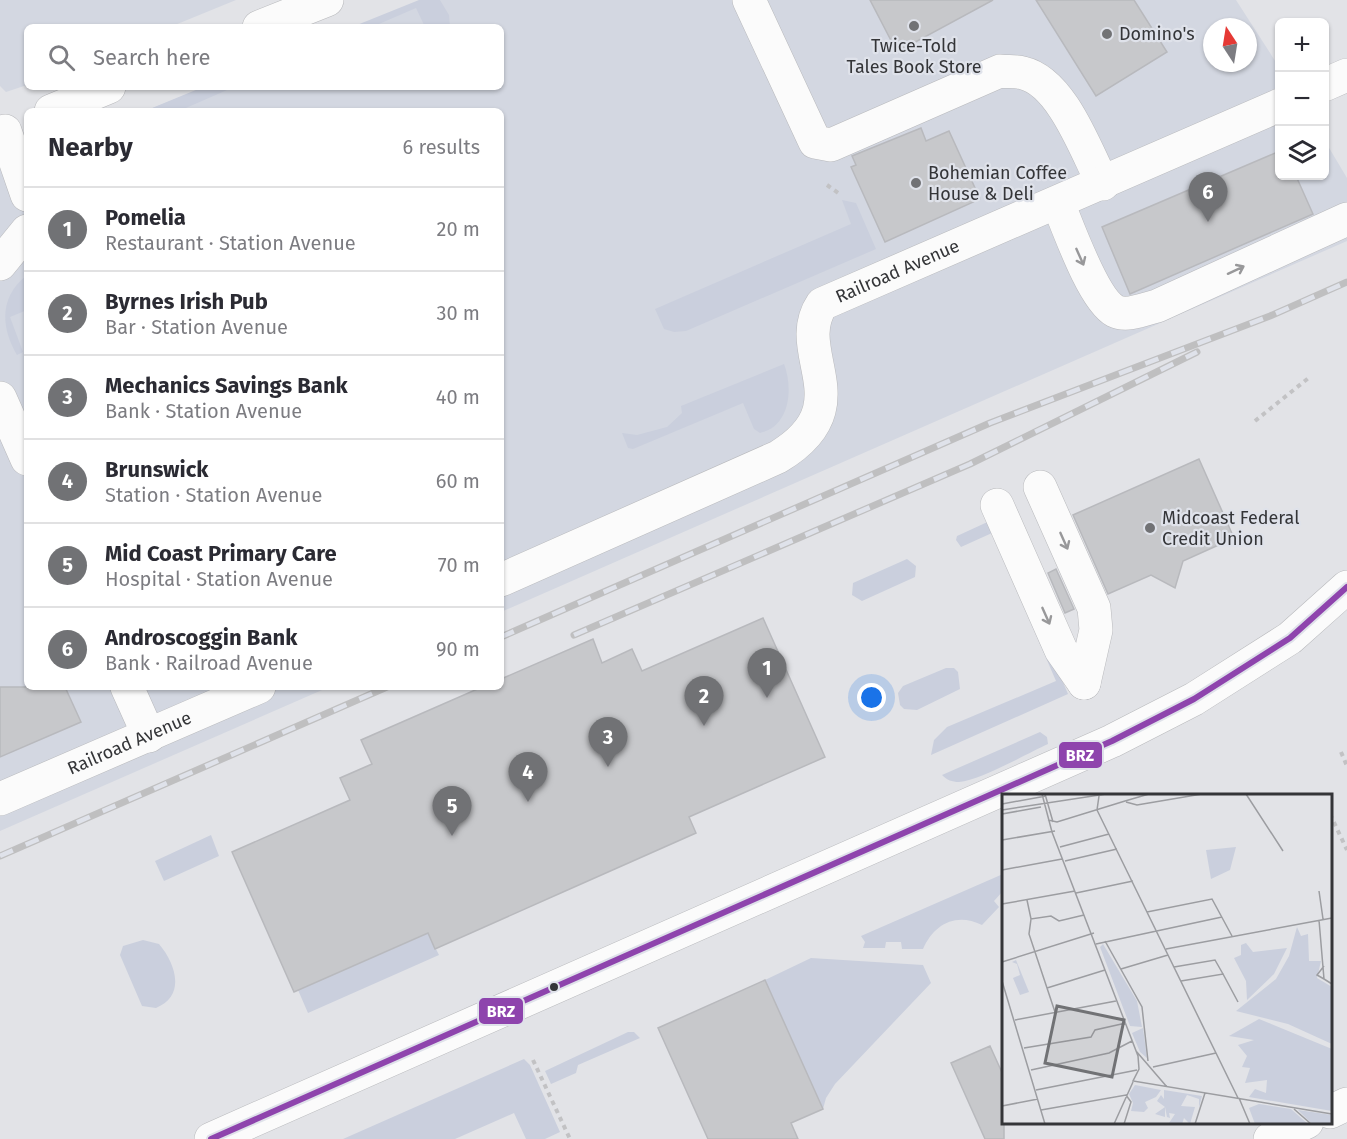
<!DOCTYPE html>
<meta charset="utf-8">
<style>
body{margin:0;font-family:"Fira Sans",sans-serif;background:#f2f2f3;color:#2b2b33}
.controls{position:absolute;right:18px;top:18px;display:grid;overflow:hidden;border-radius:9px;box-shadow:0 2px 4px #0004}
.controls button{width:54px;height:54px;display:grid;place-items:center;padding:0;border:0;border-bottom:2px solid #e1e1e2;background:#fff;color:#2b2b33;font:30px sans-serif}
.compass{position:absolute;left:1203px;top:18px;width:54px;height:54px;border-radius:50%;background:#fff;box-shadow:0 2px 4px #0004;rotate:348deg}
.you{position:absolute;left:872px;top:698px;width:21px;height:21px;margin:-15px;border:4px solid #fff;border-radius:50%;background:#1a73e8;box-shadow:0 0 0 9px #1a73e833}
.badge{display:grid;place-items:center;width:39px;height:39px;border-radius:50%;background:#717275;color:#fff;font-size:20px;font-weight:700}
.pin{position:absolute;translate:-50% -50px;filter:drop-shadow(0 2px 3px #0008)}
.pin::after{content:'';position:absolute;top:32px;width:21px;height:18px;background:inherit;clip-path:polygon(0 0,100% 0,50% 100%)}
.list{margin:0;padding:0;list-style:none}
h2{display:flex;justify-content:space-between;align-items:center;height:78px;margin:0;padding:0 24px;font-size:26px}
h2 small{font-size:20px;font-weight:400;color:#7c7c81}
.list li{display:grid;grid-template-columns:39px 1fr auto;gap:18px;align-items:center;box-sizing:border-box;height:84px;padding:0 24px;border-top:2px solid #e1e1e2}
.list b{display:block;font-size:22px;white-space:nowrap}
.list p{margin:0;font-size:20px;white-space:nowrap;color:#7c7c81}
.list em{font-size:20px;font-style:normal;color:#7c7c81}
.icon{flex:none;width:33px;height:33px;fill:none;stroke:currentColor;stroke-width:2;stroke-linecap:round;stroke-linejoin:round}
.map{position:relative;flex:none;width:1347px;height:1139px;overflow:hidden}
.search{position:absolute;background:#fff;box-shadow:0 2px 4px #0004;left:24px;top:24px;width:480px;height:66px;display:flex;align-items:center;gap:15px;box-sizing:border-box;padding:0 21px;border-radius:9px;color:#7c7c81;font-size:22px}
.panel{position:absolute;background:#fff;box-shadow:0 2px 4px #0004;left:24px;top:108px;width:480px;height:582px;border-radius:9px}
.map>svg:first-child{display:block}
.built{fill:#d3d7e1;fill-rule:evenodd}
.green{fill:#cacfdd}
.building{fill:#c7c8cb;stroke:#b8b9bd;stroke-width:1.5}
.lines{fill:none;stroke-linecap:round;stroke-linejoin:round}
.minor-casing{stroke:#b8b9bc;stroke-width:34}
.path{stroke:#c2c2c4;stroke-width:4;stroke-dasharray:4.5 4.5;stroke-linecap:butt}
.minor{stroke:#fbfbfb;stroke-width:33}
.rail-casing{stroke:#bfbfc0;stroke-width:7}
.rail{stroke:#dfe2ea;stroke-width:4.5;stroke-dasharray:14;stroke-linecap:butt}
.bus-1-casing{stroke:#dfe2ea;stroke-width:10}
.bus-1{stroke:#8e44ad;stroke-width:6}
.oneway{stroke:#98989a}
.poi-dot{fill:#717275;stroke:#dfe2ea;stroke-width:2}
.bus-dot{fill:#343538;stroke:#dfe2ea;stroke-width:2}
.labels{text-anchor:middle;stroke-width:4.5;stroke-linejoin:round;paint-order:stroke}
.poi-label{font-size:18px;fill:#343538;stroke:#dfe2ea;text-anchor:start}
.street-label{font-size:18px;fill:#343538;stroke:#dfe2ea}
.inset-road{fill:none;stroke:#9c9da1;stroke-width:1.5}
.view{fill:#717275;fill-opacity:0.15;stroke:#717275;stroke-width:3}
.inset-edge{fill:none;stroke:#343538;stroke-width:3}
.line-badge{stroke:#dfe2ea;stroke-width:2}
.badge-label{font-size:16px;text-anchor:middle;font-weight:bold;fill:#fff}
</style>
<div class="map">
<svg width="1347" height="1139" viewBox="0 0 1347 1139">
<rect width="100%" height="100%" fill="#e2e3e7"/>
<path class="built" d="M0 0H236L170 27H27V85L6 92 0 86Z
M422 0H1236L1279 67 1280 176H1324L1325 141 1347 178V241L501 612V111H145L205 87H501V27H354ZM1212 27H1248V63H1212Z
M27 158V687H329L0 831V169Z"/>
<path class="green" d="M419 0H440L449 15 450 27H425L416 8 372 27H352Z
M203 87H234L179 111H145Z
M842 200 856 203 876 249 686 331 674 332 664 329 655 309 851 224Z
M27 275V310L10 317 23 352 17 355C0 326 0 296 27 275Z
M784 364C793 387 791 426 760 433L754 429 743 403 633 449 628 448 622 433 637 435 667 427 682 413 681 406Z
M994 519 1068 694 931 755 934 740 947 727 1056 681 992 533 961 547 956 540 957 536Z
M907 559 916 566 915 577 862 601 852 595 853 583Z
M946 668H954L958 672 960 689 917 710 904 709 900 705 898 693 903 686Z
M1040 732 1047 737 1048 744C1026 754 981 780 959 782 952 782 947 780 942 775Z
M211 835 219 856 164 881 155 861Z
M1003 874V891L994 901 999 907 982 925C956 912 934 924 923 949H902L901 942H886L885 948H863L865 942 861 936Z
M428 933 439 955 308 1013 298 990Z
M143 940 159 944C176 964 186 996 156 1008L142 1006 120 955 123 946Z
M811 958 923 965 931 983 835 1084 826 1098 823 1109 765 980Z
M628 1032H634L640 1038 578 1065 576 1073 551 1084 545 1071Z
M524 1059 530 1065 560 1132 545 1139H526L514 1113 455 1139H343Z"/>
<path class="building" d="M870 0H993L897 52Z
M1036 0H1134L1167 52 1096 96Z
M921 128 926 141 949 131 980 199 885 242 851 167 856 165 852 156Z
M1280 151V176H1296L1313 214 1130 294 1102 227Z
M1199 459 1234 538 1183 561 1175 588 1151 575 1108 594 1073 515Z
M1056 569 1074 609 1065 613 1048 573Z
M763 618 825 757 689 817 696 833 563 892 435 949 428 933 294 992 232 852 350 800 340 778 372 764 361 740 482 687H501V679L593 639 602 663 632 649 642 671Z
M0 687H65L81 722 0 757Z
M765 980 823 1109 791 1123 798 1139H708L658 1028Z
M990 1046 1004 1077V1139H985L951 1063Z"/>
<g class="lines">
<defs>
<g id="minor">
<path d="M749 0 815 142 831 145 1000 71C1007 72 1016 71 1023 73 1062 82 1086 151 1103 184"/>
<path d="M259 27 327 0"/>
<path d="M1324 85 1347 75"/>
<path d="M51 111 109 87"/>
<path d="M5 131 27 195"/>
<path d="M1058 203C1068 227 1093 299 1115 311 1127 317 1145 309 1157 306L1347 219"/>
<path d="M0 264 27 231"/>
<path d="M0 398 27 459"/>
<path d="M1040 487 1094 608 1096 630 1084 683"/>
<path d="M997 505 1061 650 1084 683"/>
<path id="s1" d="M501 580 778 457C864 405 789 353 822 304L1280 105"/>
<path d="M127 687 149 736"/>
<path id="s2" d="M0 799 259 687"/>
<path d="M1330 1112 1347 1104"/>
<path d="M211 1139 1112 741 1194 699 1290 638 1347 587"/>
<path d="M1270 1139 1307 1122"/>
</g>
</defs>
<use href="#minor" class="minor-casing"/>
<path class="path" d="M827 185 841 195
M1255 421 1311 376
M1341 752 1347 766
M1330 814 1347 850
M533 1060 570 1139"/>
<use href="#minor" class="minor"/>
<defs>
<path id="rail" d="M574 635 970 464 1197 352
M501 637 990 423 1270 316 1347 282
M0 856 387 687"/>
</defs>
<use href="#rail" class="rail-casing"/>
<use href="#rail" class="rail"/>
<defs>
<path id="bus-1" d="M211 1139 1112 741 1194 699 1290 638 1347 587"/>
</defs>
<use href="#bus-1" class="bus-1-casing"/>
<use href="#bus-1" class="bus-1"/>
</g>
<defs><path id="oneway-shaft" d="M-6 0H5M1.5-3L5.5 0L1.5 3" fill="none" stroke-width="1.6" stroke-linecap="round" stroke-linejoin="round" transform="scale(1.5)"/></defs>
<g class="oneway">
<use href="#oneway-shaft" transform="translate(1080 257) rotate(66)"/>
<use href="#oneway-shaft" transform="translate(1236 270) rotate(-25)"/>
<use href="#oneway-shaft" transform="translate(1064 541) rotate(66)"/>
<use href="#oneway-shaft" transform="translate(1046 616) rotate(66)"/>
</g>
<g class="poi-dot">
<circle cx="914" cy="26" r="6"/>
<circle cx="1107" cy="34" r="6"/>
<circle cx="916" cy="183" r="6"/>
<circle cx="1150" cy="528" r="6"/>
</g>
<circle class="bus-dot" cx="554" cy="987" r="5"/>
<g class="labels">
<g class="poi-label">
<text x="1119" y="40">Domino's</text>
<text x="914" y="52" text-anchor="middle">Twice-Told<tspan x="914" dy="21">Tales Book Store</tspan></text>
<text x="928" y="179">Bohemian Coffee<tspan x="928" dy="21">House &amp; Deli</tspan></text>
<text x="1162" y="524">Midcoast Federal<tspan x="1162" dy="21">Credit Union</tspan></text>
</g>
<g class="street-label">
<text dy="6" stroke="none"><textPath href="#s1" startOffset="558">Railroad Avenue</textPath></text>
<text dy="6" stroke="none"><textPath href="#s2" startOffset="141">Railroad Avenue</textPath></text>
</g>
</g>
<g transform="translate(1002 794)">
<rect width="330" height="330" fill="#e2e3e7"/>
<path d="M234 53 228 76 209 85 204 56ZM295 133 299 142 306 140 307 167H319L315 184 330 193V250L286 230 234 217 274 185 287 162ZM244 149 251 158 285 154 272 180 245 206 244 187 232 164 239 161V151ZM101 150 135 207 140 233 128 232 98 153ZM14 166 27 198 18 201 11 184 18 181 15 170 10 168ZM257 225 330 255V317L247 303 253 295 264 299 265 286 243 289 248 274 240 273 245 262 236 251 252 246 227 242ZM141 234 145 264 138 258 130 239ZM133 291 159 296 154 303 143 308 146 314 142 318 129 317 131 309 127 300ZM162 296 200 302 197 314V305L185 301 179 312 193 313 188 330 182 324 180 330 167 329 173 320 167 319 168 324 165 323 163 313V323L153 320 163 313 155 307 159 301 162 305ZM257 310 289 315 306 330H253L247 314ZM296 316 330 321V330H310Z" fill="#cacfdd"/>
<path class="inset-road" d="M40 0 50 38 136 262 137 275 131 287 330 320M43 0 51 28M244 0 281 57M97 2 95 16 236 304M123 7 147 0M124 8 135 11 200 0M0 10 44 2M0 16 104 0M0 20 39 13M46 26 55 28 123 7M0 46 53 37M58 53 107 40M63 67 115 55M0 76 60 65M317 97 321 125M74 99 131 87M25 106 29 125 49 122 57 127 82 121M0 110 73 97M145 118 210 105 230 142M29 125 27 140 53 218M317 126 322 185 330 190M103 147 140 213 146 267M94 150 220 123M164 155 330 124M0 168 92 139M322 172 315 181 322 185M172 173 213 166 221 180M119 175 166 161M0 187 43 330M179 187 221 180 236 208M45 194 103 176M13 226 114 207M22 254 89 243 93 236 124 229M134 257 165 293M151 273 214 259M29 276 107 259 130 247M34 296 135 276M237 304 248 330M0 312 36 305M292 315 309 330M39 316 124 301 129 308 122 330M112 330 131 288M193 330 203 299"/>
<path class="view" d="M55 212 122 226 110 283 43 269Z"/>
<rect width="330" height="330" class="inset-edge"/>
</g>
<g class="line-badge">
<rect x="1058" y="741" width="45" height="28" rx="6" fill="#8e44ad"/>
<rect x="478" y="997" width="46" height="28" rx="6" fill="#8e44ad"/>
</g>
<g class="badge-label">
<text x="1080" y="761">BRZ</text>
<text x="501" y="1017">BRZ</text>
</g>
</svg>
<div class="controls">
<button>+</button>
<button>−</button>
<button><svg class="icon" aria-label="layers" viewBox="0 0 24 24"><path d="M12 4l9 5-9 5-9-5zM3 14l9 5 9-5"/></svg></button>
</div>
<svg class="compass" viewBox="-18 -18 36 36"><path d="M0-13l5 13h-10z" fill="#e53935"/><path d="M0 13l5-13h-10z" fill="#7c7c81"/></svg>
<div class="you"></div>
<div class="pin badge" style="left:767px;top:698px">1</div>
<div class="pin badge" style="left:704px;top:726px">2</div>
<div class="pin badge" style="left:608px;top:767px">3</div>
<div class="pin badge" style="left:528px;top:802px">4</div>
<div class="pin badge" style="left:452px;top:836px">5</div>
<div class="pin badge" style="left:1208px;top:222px">6</div>
<div class="search"><svg class="icon" aria-label="search" viewBox="0 0 24 24"><circle cx="10" cy="10" r="6"/><path d="M15 15l6 6"/></svg>Search here</div>
<section class="panel">
<h2>Nearby<small>6 results</small></h2>
<ul class="list">
<li><span class="badge">1</span><div><b>Pomelia</b><p>Restaurant · Station Avenue</p></div><em>20 m</em></li>
<li><span class="badge">2</span><div><b>Byrnes Irish Pub</b><p>Bar · Station Avenue</p></div><em>30 m</em></li>
<li><span class="badge">3</span><div><b>Mechanics Savings Bank</b><p>Bank · Station Avenue</p></div><em>40 m</em></li>
<li><span class="badge">4</span><div><b>Brunswick</b><p>Station · Station Avenue</p></div><em>60 m</em></li>
<li><span class="badge">5</span><div><b>Mid Coast Primary Care</b><p>Hospital · Station Avenue</p></div><em>70 m</em></li>
<li><span class="badge">6</span><div><b>Androscoggin Bank</b><p>Bank · Railroad Avenue</p></div><em>90 m</em></li>
</ul>
</section>
</div>
